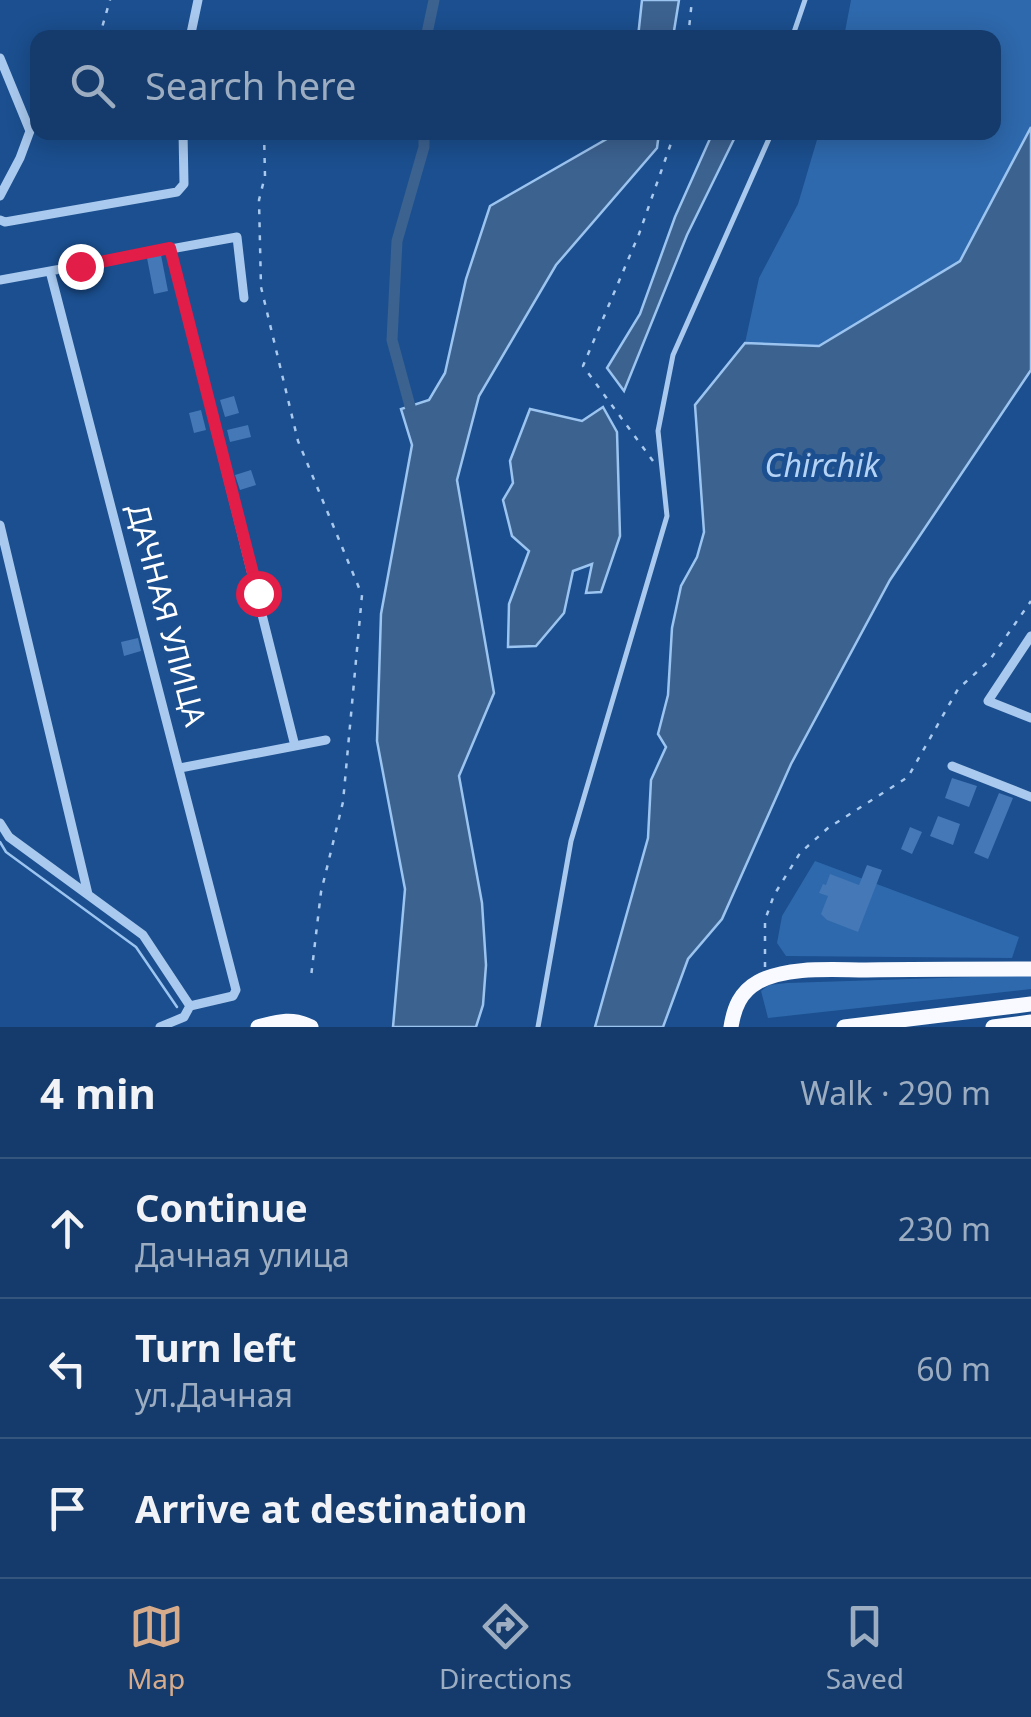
<!DOCTYPE html>
<meta charset="utf-8">
<style>
body{margin:0;font-family:"Noto Sans",sans-serif;background:#1d4271;color:#f1f3f6}
.stop{position:absolute;width:30px;height:30px;margin:-22px;border:8px solid #e11d48;border-radius:50%;background:#fff}
.stop.end{background:#e11d48;border-color:#fff;box-shadow:0 2px 10px #0008}
.list{margin:0;padding:0;list-style:none}
h2{display:flex;justify-content:space-between;align-items:center;height:130px;margin:0;padding:0 40px;font-size:42px}
h2 small{font-size:32px;font-weight:400;color:#9dadc1}
.list li{display:grid;grid-template-columns:65px 1fr auto;gap:30px;align-items:center;box-sizing:border-box;height:140px;padding:0 40px;border-top:2px solid #33557e}
.list b{display:block;font-size:38px;white-space:nowrap}
.list p{margin:0;font-size:32px;white-space:nowrap;color:#9dadc1}
.list em{font-size:32px;font-style:normal;color:#9dadc1}
.icon{flex:none;width:55px;height:55px;fill:none;stroke:currentColor;stroke-width:2;stroke-linecap:round;stroke-linejoin:round}
.map{position:relative;flex:none;width:1031px;height:1027px;overflow:hidden}
.search{position:absolute;background:#143b6b;box-shadow:0 5px 25px #0003;left:30px;right:30px;top:30px;height:110px;display:flex;align-items:center;gap:25px;box-sizing:border-box;padding:0 35px;border-radius:20px;color:#9dadc1;font-size:38px}
.sheet{height:550px;background:#143b6b}
nav{display:flex;justify-content:space-around;align-items:center;box-sizing:border-box;height:140px;border-top:2px solid #33557e;background:#143b6b;font-size:28px;color:#9dadc1}
nav a{display:grid;justify-items:center;gap:5px}
nav .on{color:#d6ab8b}
.map>svg:first-child{display:block}
.green{fill:#2e69ad}
.water{fill:#3c6290;stroke:#9cc4f0;stroke-width:2.5}
.lines{fill:none;stroke-linecap:round;stroke-linejoin:round}
.stream{stroke:#9cc4f0;stroke-width:2.5}
.canal{stroke:#3c6290;stroke-width:11}
.building{fill:#4478b7}
.path{stroke:#a9c9ee;stroke-width:2.5;stroke-dasharray:5 8;stroke-linecap:butt}
.service{stroke:#a9c9ee;stroke-width:5}
.minor{stroke:#a9c9ee;stroke-width:9}
.trunk{stroke:#f8faff;stroke-width:15}
.route{stroke:#e11d48;stroke-width:12}
.labels{text-anchor:middle;stroke-width:10;stroke-linejoin:round;paint-order:stroke}
.street-label{font-size:30px;fill:#fff;stroke:#1b4f8f}
.water-label{font-size:32px;font-style:italic;fill:#b5d3f5;stroke:#1b4f8f}
</style>
<div class="map">
<svg width="1031" height="1027" viewBox="0 0 1031 1027">
<rect width="100%" height="100%" fill="#1b4f8f"/>
<path class="green" d="M851 0H1031V127L961 261 819 346 745 343 759 278 798 204 819 133 994 132V38L844 37Z
M815 861 1019 937 1012 958 786 956 777 943 782 916Z
M1031 975V989L768 1018 761 991 769 985 787 983Z"/>
<path class="water" d="M642 0H679L673 37H638Z
M1031 127V370L890 580 791 764 722 919 688 959 663 1027H595L648 838 651 780 666 747 658 734 668 695 672 628 681 586 697 557 704 532 695 405 745 343 819 346 960 261Z
M619 132 659 133 657 148 556 265 479 396 457 480 494 693 459 776 482 903 486 965 483 1005 476 1027H393L405 889 377 741 381 614 412 445 401 409 429 400 445 373 466 279 490 206Z
M713 132 737 133 687 235 624 391 607 368 640 314 675 217Z
M603 407 617 432 620 536 601 592 586 593 592 564 573 571 564 613 536 646 508 647 509 604 529 551 512 536 503 500 513 483 510 461 530 409 582 421Z"/>
<g class="lines">
<path class="stream" d="M0 842 6 852 136 947 177 1007"/>
<path class="canal" d="M426 38 434 0
M410 406 392 340 397 241 424 147V132"/>
</g>
<path class="building" d="M161 255 168 291 154 294 147 258Z
M234 396 239 413 225 417 220 400Z
M201 410 206 430 194 433 189 413Z
M248 425 251 437 230 442 227 430Z
M251 470 256 485 240 490 235 475Z
M138 638 141 651 124 656 121 642Z
M952 778 977 786 969 807 945 798Z
M999 793 1013 798 988 859 974 853Z
M938 816 960 824 953 845 930 836Z
M910 827 922 832 912 854 901 849Z
M867 865 882 870 858 932 827 920 821 914 828 896 819 893 823 884 826 885 830 874 859 885Z"/>
<g class="lines">
<path class="path" d="M99 38 110 0
M688 38 692 0
M264 132 265 176 259 200 261 287 298 441 362 595 343 802 321 892 311 977
M653 461 583 366 639 234 675 132
M765 967V920L774 895 800 853 828 828 908 777 958 689 989 661 1031 601"/>
<path class="service" d="M792 38 805 0
M538 1027 571 841 667 516 658 431 673 355 772 132"/>
<path class="minor" d="M190 38 198 0
M0 58 30 131 20 158 0 196
M0 220 5 222 177 192 184 184 183 132
M170 248 295 746
M50 271 236 990 233 996 190 1006 184 1017 160 1027
M0 280 237 237 244 298
M0 525 88 894
M1031 636 988 701 1031 718
M952 766 1031 797
M180 768 326 740
M0 823 9 837 143 935 190 1006"/>
<path class="trunk" d="M258 1027C277 1022 292 1017 311 1027
M731 1027C734 1008 740 992 758 982 788 966 833 970 866 970 921 969 976 969 1031 969
M844 1027 1031 1004
M993 1027 1031 1022"/>
</g>
<g class="lines">
<path class="route" d="M80 266 170 248 258 593"/>
</g>
<g class="labels">
<g class="street-label">
<text transform="translate(166 615) rotate(75)" y="10">ДАЧНАЯ УЛИЦА</text>
</g>
<g class="water-label">
<text x="822" y="477">Chirchik</text>
</g>
</g>
</svg>
<div class="stop" style="left:258px;top:593px"></div>
<div class="stop end" style="left:80px;top:266px"></div>
<div class="search"><svg class="icon" aria-label="search" viewBox="0 0 24 24"><circle cx="10" cy="10" r="6"/><path d="M15 15l6 6"/></svg>Search here</div>
</div>
<section class="sheet">
<h2>4 min<small>Walk · 290 m</small></h2>
<ul class="list">
<li><svg class="icon" aria-label="ahead" viewBox="0 0 24 24"><path d="M12 20V5M6 11l6-6 6 6"/></svg><div><b>Continue</b><p>Дачная улица</p></div><em>230 m</em></li>
<li><svg class="icon" aria-label="left" viewBox="0 0 24 24"><path d="M17 20v-9H6M10 6l-5 5 5 5"/></svg><div><b>Turn left</b><p>ул.Дачная</p></div><em>60 m</em></li>
<li><svg class="icon" aria-label="arrive" viewBox="0 0 24 24"><path d="M6 21V4h12l-3 4 3 4H6"/></svg><div><b>Arrive at destination</b></div></li>
</ul>
</section>
<nav>
<a class="on"><svg class="icon" aria-label="map" viewBox="0 0 24 24"><path d="M3 6l6-2 6 2 6-2v14l-6 2-6-2-6 2zM9 4v14M15 6v14"/></svg>Map</a>
<a><svg class="icon" aria-label="directions" viewBox="0 0 24 24"><path d="M12 3l9 9-9 9-9-9zM9 14v-3h6M13 9l2 2-2 2"/></svg>Directions</a>
<a><svg class="icon" aria-label="saved" viewBox="0 0 24 24"><path d="M7 4h10v16l-5-4-5 4z"/></svg>Saved</a>
</nav>
